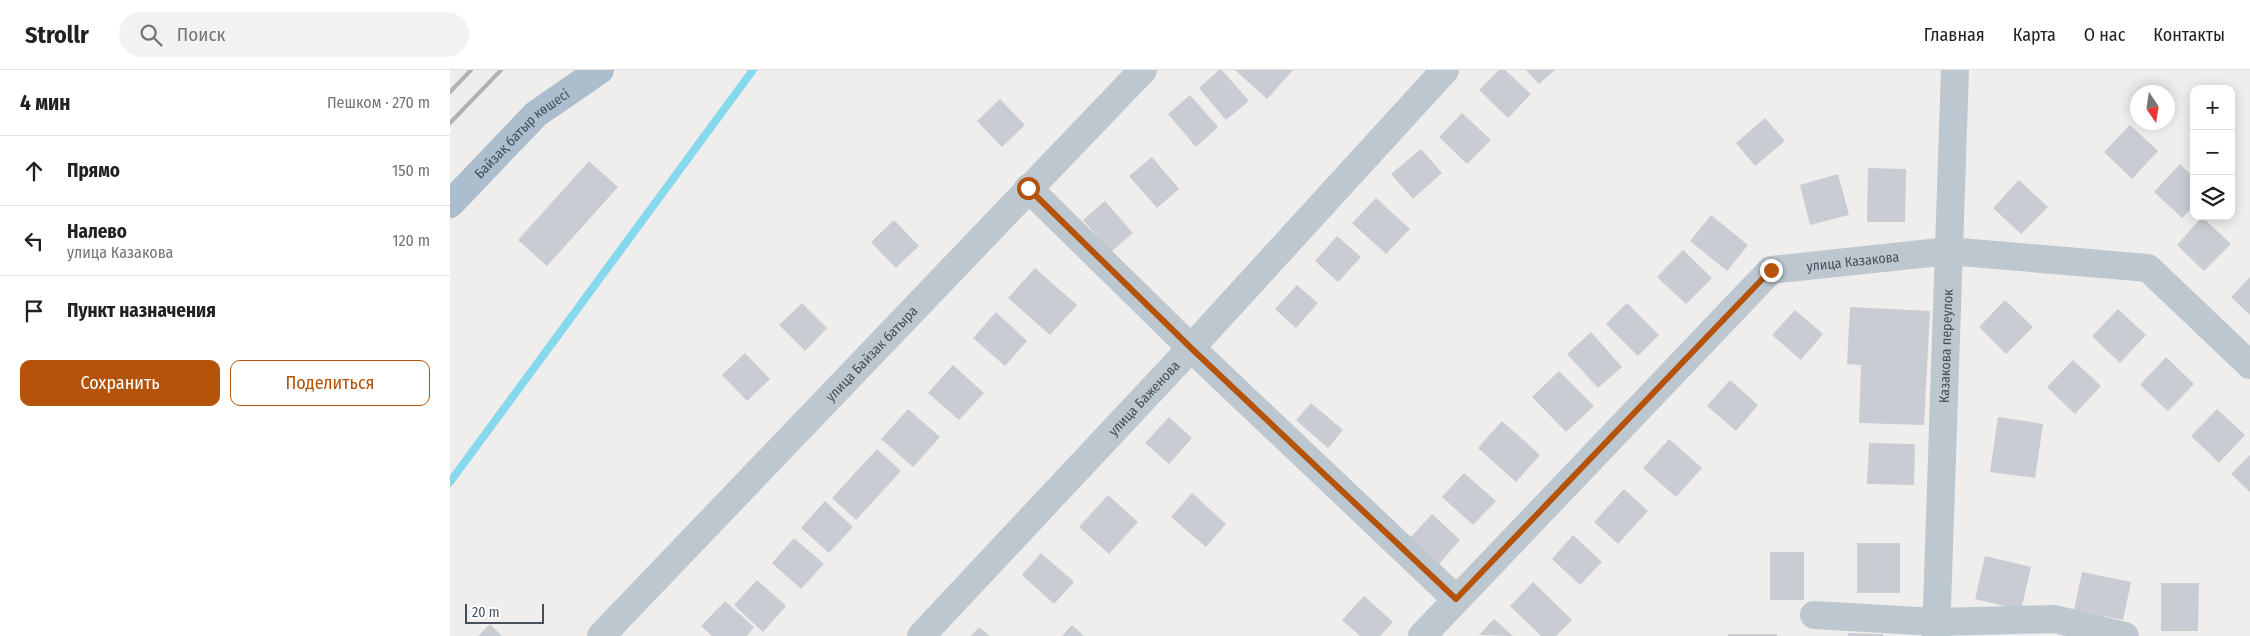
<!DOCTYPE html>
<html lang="ru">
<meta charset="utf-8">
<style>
body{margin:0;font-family:"Fira Sans Condensed",sans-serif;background:#f2f2f2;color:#202124}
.controls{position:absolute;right:15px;top:15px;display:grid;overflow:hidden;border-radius:10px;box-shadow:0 2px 12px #0003}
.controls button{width:45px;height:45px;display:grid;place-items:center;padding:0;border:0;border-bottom:1px solid #e0e0e0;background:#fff;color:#202124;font:25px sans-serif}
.compass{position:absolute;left:1680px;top:15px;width:45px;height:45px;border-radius:50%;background:#fff;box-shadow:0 2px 12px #0003;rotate:167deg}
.scale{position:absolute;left:15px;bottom:12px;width:79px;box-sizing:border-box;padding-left:5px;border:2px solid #45505a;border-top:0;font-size:14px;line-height:18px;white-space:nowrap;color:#45505a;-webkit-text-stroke:4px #fff;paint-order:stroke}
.stop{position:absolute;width:15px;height:15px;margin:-11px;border:4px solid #b45309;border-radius:50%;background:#fff}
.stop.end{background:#b45309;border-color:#fff;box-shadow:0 1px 5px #0008}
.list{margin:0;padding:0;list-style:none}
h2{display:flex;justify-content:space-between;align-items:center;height:65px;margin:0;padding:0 20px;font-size:21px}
h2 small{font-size:16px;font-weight:400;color:#757577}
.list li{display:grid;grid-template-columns:32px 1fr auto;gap:15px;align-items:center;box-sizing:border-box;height:70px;padding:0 20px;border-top:1px solid #e0e0e0}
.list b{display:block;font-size:19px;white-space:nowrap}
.list p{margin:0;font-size:16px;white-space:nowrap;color:#757577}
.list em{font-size:16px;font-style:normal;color:#757577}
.actions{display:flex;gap:10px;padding:15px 20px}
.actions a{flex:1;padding:11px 0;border:1px solid #b45309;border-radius:10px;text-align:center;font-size:18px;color:#b45309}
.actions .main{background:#b45309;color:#fff}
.icon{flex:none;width:28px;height:28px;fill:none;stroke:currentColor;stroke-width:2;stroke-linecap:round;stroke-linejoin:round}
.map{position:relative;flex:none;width:1800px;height:566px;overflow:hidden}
header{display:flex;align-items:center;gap:30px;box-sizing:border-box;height:70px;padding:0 25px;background:#fff;border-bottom:1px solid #e0e0e0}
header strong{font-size:24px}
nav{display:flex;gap:28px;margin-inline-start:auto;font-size:18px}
.search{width:350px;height:45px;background:#f2f2f2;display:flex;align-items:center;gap:12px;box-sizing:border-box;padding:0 18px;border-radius:28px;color:#757577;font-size:19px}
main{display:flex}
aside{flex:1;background:#fff}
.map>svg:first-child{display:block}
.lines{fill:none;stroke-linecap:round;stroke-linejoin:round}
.stream{stroke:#86d8ec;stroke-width:8}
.building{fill:#c9ccd2}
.minor{stroke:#bdc7d0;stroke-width:28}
.major{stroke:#acbdcd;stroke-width:28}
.rail{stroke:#afb2b7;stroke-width:4}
.route{stroke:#b45309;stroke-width:6}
.labels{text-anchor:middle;stroke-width:4;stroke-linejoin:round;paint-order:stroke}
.street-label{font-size:14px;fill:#45505a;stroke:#fff}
</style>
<header>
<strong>Strollr</strong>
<div class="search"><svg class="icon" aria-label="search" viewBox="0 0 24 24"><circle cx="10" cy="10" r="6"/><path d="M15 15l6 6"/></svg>Поиск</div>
<nav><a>Главная</a><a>Карта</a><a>О нас</a><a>Контакты</a></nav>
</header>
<main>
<aside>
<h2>4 мин<small>Пешком · 270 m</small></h2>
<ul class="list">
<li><svg class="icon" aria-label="ahead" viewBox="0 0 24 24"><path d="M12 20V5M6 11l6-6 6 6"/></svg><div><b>Прямо</b></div><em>150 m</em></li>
<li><svg class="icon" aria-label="left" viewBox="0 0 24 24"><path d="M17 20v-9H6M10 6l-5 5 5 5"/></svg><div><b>Налево</b><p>улица Казакова</p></div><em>120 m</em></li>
<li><svg class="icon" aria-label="arrive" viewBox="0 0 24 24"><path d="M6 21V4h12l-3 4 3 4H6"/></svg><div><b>Пункт назначения</b></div></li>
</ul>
<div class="actions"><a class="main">Сохранить</a><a>Поделиться</a></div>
</aside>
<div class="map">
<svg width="1800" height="566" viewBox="0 0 1800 566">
<rect width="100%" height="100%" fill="#f0eded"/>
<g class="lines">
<path class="stream" d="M0 412 303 0"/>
</g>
<path class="building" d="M769 0H772L799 31 776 50 749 18Z
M785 0H843L817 29Z
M1049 0H1055L1081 24 1058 48 1029 20Z
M1076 0H1105L1089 14Z
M740 25 768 57 746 77 718 44Z
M550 29 575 55 552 77 527 51Z
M1012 43 1041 70 1017 94 989 67Z
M1315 48 1335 71 1305 96 1286 73Z
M1680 55 1708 81 1682 109 1654 82Z
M971 79 992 103 963 129 941 104Z
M702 87 729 119 707 138 679 106Z
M139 91 168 117 97 196 68 170Z
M1730 94 1744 108V136L1732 148 1704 122Z
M1418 98 1456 99 1455 152H1417Z
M1388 104 1399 145 1360 155 1350 115Z
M1569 110 1598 137 1571 164 1543 138Z
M926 128 960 159 936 184 902 153Z
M655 131 683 163 661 182 633 150Z
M1261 145 1298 175 1277 201 1240 171Z
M1752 147 1781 174 1754 201 1727 175Z
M444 150 469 176 446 198 421 172Z
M887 166 911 187 888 212 865 191Z
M1233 180 1262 208 1236 234 1207 207Z
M585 198 627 235 600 265 558 228Z
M1800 207V245L1781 227Z
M847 215 868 233 846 258 825 239Z
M1555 230 1583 257 1556 284 1529 257Z
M352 233 377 258 355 281 329 255Z
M1177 233 1209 265 1188 286 1156 254Z
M1400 237 1480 241 1474 355 1409 353 1411 295 1397 294Z
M1668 239 1696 265 1670 293 1642 266Z
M1345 240 1373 264 1351 290 1322 265Z
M546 242 577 271 555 296 523 268Z
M1141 262 1172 297 1148 318 1117 284Z
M295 283 320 309 297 331 272 305Z
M1716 287 1744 314 1718 341 1690 315Z
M1623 290 1651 316 1625 344 1597 317Z
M503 295 534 323 509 350 478 323Z
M1109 301 1144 336 1116 362 1082 327Z
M1280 310 1308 335 1286 361 1257 336Z
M861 333 893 360 878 378 846 350Z
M458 339 490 367 463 397 431 369Z
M1767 339 1795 365 1769 393 1741 366Z
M719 347 742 368 719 394 695 373Z
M1548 347 1593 354 1585 408 1540 402Z
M1052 351 1090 385 1066 412 1028 378Z
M1219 369 1252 398 1226 427 1193 398Z
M1419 373 1465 374 1464 415 1417 414Z
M427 379 451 401 406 450 382 428Z
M1800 385V422L1781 404Z
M1014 403 1046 431 1023 455 992 427Z
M1174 419 1198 441 1168 474 1144 452Z
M742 423 776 454 756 477 721 447Z
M658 425 688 452 659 484 629 457Z
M375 431 403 457 379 483 351 458Z
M982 444 1010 470 989 494 960 468Z
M1123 465 1152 492 1130 515 1102 489Z
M344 468 374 494 351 519 322 493Z
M1407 473H1450V523H1407Z
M1320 482H1354V530H1320Z
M591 483 624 512 604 534 572 505Z
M1535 486 1581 497 1571 540 1525 529Z
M1632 502 1681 512 1673 550 1624 540Z
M307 510 336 536 313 562 284 535Z
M1083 512 1122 550 1106 566H1091L1060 536Z
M1711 513H1749L1748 561H1711Z
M914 526 943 552 930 566H910L892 550Z
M275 531 304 557 297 566H262L251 556Z
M1044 549 1063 566 1029 565Z
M40 554 52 566H28Z
M622 555 634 566H612Z
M529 557 540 566H521Z
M1398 563 1433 564V566H1398Z
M1278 564H1327V566H1278Z"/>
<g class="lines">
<g class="minor">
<path d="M578 118 741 278 1006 529"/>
<path d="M1364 545 1486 552 1605 549 1675 566"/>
<path id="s1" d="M151 566 693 0"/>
<path id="s2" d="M471 566 741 278 995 0"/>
<path id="s3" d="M972 566 1321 200 1499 181 1698 198 1800 295"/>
<path id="s4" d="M1486 566 1505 0"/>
</g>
<path class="major" id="s5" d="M0 134 86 44 150 0"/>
<path class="rail" d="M0 22 21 0
M0 53 51 0"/>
</g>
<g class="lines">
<path class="route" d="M578 118 741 278 1006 529 1321 200"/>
</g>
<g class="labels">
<g class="street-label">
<text dy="5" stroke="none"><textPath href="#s5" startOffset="101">Байзақ батыр көшесі</textPath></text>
<text dy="5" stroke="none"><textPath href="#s3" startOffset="588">улица Казакова</textPath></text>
<text dy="5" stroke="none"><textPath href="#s4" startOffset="290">Казакова переулок</textPath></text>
<text dy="5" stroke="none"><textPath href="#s1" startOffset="391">улица Байзак батыра</textPath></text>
<text dy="5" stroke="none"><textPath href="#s2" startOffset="326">улица Баженова</textPath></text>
</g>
</g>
</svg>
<div class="controls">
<button>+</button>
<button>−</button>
<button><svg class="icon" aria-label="layers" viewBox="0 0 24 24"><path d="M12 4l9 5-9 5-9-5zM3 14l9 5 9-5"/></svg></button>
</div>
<svg class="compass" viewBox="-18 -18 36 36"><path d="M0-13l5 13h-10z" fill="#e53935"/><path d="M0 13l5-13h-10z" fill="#757577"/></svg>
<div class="scale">20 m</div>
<div class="stop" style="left:578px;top:118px"></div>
<div class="stop end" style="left:1321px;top:200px"></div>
</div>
</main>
